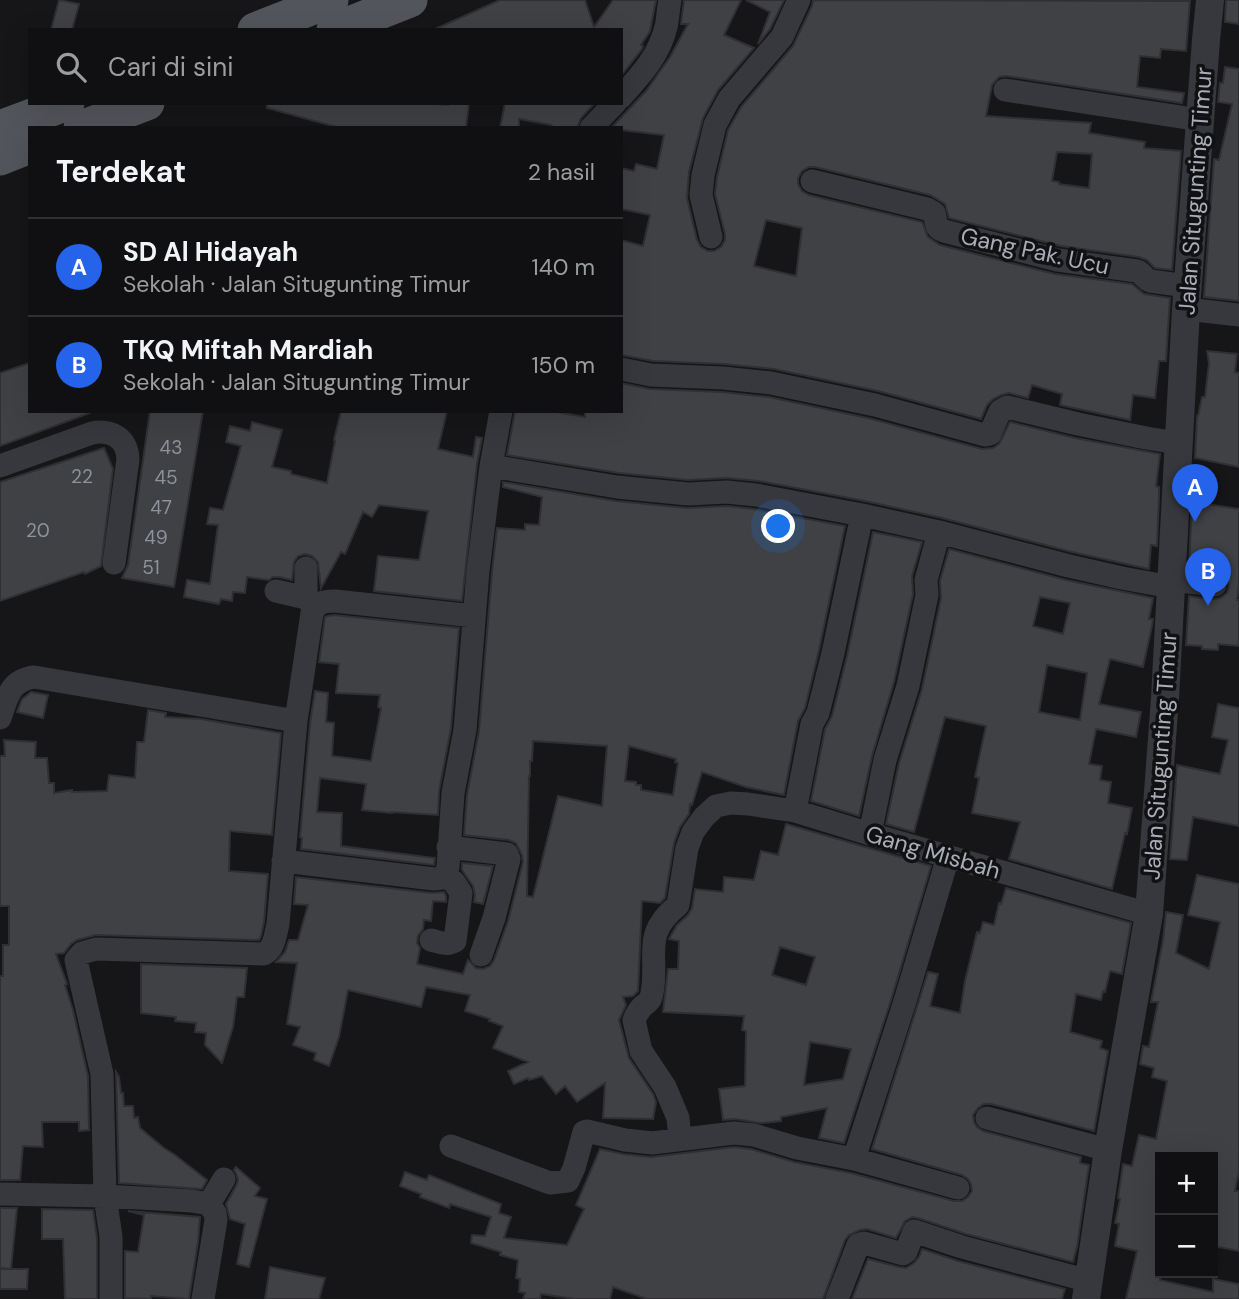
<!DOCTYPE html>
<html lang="id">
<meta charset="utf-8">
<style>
body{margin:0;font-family:"DM Sans",sans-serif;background:#1e1e20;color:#f1f3f6}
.controls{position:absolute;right:21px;bottom:21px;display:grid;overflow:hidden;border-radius:0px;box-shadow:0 7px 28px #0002}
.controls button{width:63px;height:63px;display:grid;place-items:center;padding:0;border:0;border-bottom:2px solid #303032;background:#101012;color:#f1f3f6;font:35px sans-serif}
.you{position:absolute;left:779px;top:527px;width:24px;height:24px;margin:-18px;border:5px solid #fff;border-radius:50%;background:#1a73e8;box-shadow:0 0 0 10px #1a73e833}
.badge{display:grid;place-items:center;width:46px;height:46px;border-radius:50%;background:#2563eb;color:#fff;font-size:23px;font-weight:700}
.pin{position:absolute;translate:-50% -58px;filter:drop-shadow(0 2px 4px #0008)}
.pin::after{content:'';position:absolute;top:37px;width:24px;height:21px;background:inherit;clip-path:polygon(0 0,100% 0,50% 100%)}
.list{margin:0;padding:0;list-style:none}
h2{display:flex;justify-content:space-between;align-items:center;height:91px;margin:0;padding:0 28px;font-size:30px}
h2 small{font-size:23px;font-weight:400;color:#9c9d9f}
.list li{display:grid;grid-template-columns:46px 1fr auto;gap:21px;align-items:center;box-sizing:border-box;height:98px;padding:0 28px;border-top:2px solid #303032}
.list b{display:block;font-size:26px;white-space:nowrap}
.list p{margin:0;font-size:23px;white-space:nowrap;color:#9c9d9f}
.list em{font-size:23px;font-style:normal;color:#9c9d9f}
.icon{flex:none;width:38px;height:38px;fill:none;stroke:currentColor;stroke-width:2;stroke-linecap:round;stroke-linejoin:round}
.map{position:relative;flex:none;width:1239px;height:1299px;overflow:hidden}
.search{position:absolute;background:#101012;box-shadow:0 7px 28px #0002;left:28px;top:28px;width:595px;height:77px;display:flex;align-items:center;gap:18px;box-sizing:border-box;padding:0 24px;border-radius:0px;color:#9c9d9f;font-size:26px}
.panel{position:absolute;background:#101012;box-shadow:0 7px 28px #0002;left:28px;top:126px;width:595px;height:287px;border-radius:0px}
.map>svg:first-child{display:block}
.building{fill:#404145;stroke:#303034;stroke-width:2;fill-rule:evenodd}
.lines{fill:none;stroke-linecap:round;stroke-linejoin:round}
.minor{stroke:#37383d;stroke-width:23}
.tertiary{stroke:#37383d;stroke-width:28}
.primary{stroke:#53555c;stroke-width:35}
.labels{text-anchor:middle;stroke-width:7;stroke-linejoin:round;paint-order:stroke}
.number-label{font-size:19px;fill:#8e929b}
.street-label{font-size:23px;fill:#a8adb8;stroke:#111113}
</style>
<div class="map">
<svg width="1239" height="1299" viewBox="0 0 1239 1299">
<rect width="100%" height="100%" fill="#161618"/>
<path class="building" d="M59 0 79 4 72 30H51Z
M500 0H585L594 27 613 0H656L650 31 641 45 643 46 642 49 621 76V30H433Z
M684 0H741L724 35 754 48 718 90 703 118 689 172 687 198 697 240 701 247 708 251H714L721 247 725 240V234L715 194 717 177 728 130 741 107 793 46 812 6 813 0 1190 1 1186 51 1161 49 1160 58 1140 56 1137 87 1184 93 1182 103 1006 76 999 77 992 85 986 116 1091 123 1089 133 1145 142 1144 148 1181 151 1172 270 1155 268 1147 260 1139 257 1061 246 949 218 945 204 930 195 815 167H809L802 171 798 178V184L802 191 809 195 922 222 928 237 940 245 1055 274 1132 284 1144 294 1170 298 1166 361H1159L1155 398 1133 395 1130 420 1060 405 1062 394 1032 385 1028 398 1009 393 1001 395 993 399 987 405 981 419 878 391 774 369 724 364 653 361 621 355V240L643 246 650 215 621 209V168L634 171 636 164 657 169 664 135 621 130V128H611L646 91 670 57 688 24H681ZM1057 152 1092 154 1089 188 1059 184V182L1052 181ZM766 220 802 228 796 276 754 266Z
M746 0H784L770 29 758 44 770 12Z
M1226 0H1239V24L1225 22Z
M1225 67 1239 69V301L1204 297 1214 159 1219 160 1232 104 1218 102 1220 83H1223Z
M267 103H423L448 105V103H469L466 128H340L267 108Z
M505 103H595L581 118 577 128H554L551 125 519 119V128H500Z
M1207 351 1237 354 1235 372 1239 373V467L1195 458 1197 416H1198L1202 397H1205L1209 363Z
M30 363V411H90V413L0 446V373Z
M621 383 650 389 722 392 769 397 872 419 982 449 993 448 999 444 1010 422 1075 438 1160 454 1156 486 1159 487V497L1157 546 1151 545 1149 569 1072 552 942 518 865 501 759 481 726 478 688 480 619 473 507 455 515 411H551L585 417V411H621Z
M150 411H203L174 587 122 578 128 565Z
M341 411H447L438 449 473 457 476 437 482 438 477 464 462 601 374 591 378 556 419 560 428 511 379 505 372 517 363 512 345 554 341 552 321 588 318 562 312 556 305 554 298 556 294 562 292 580 279 577H273L269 580 247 577 245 593 233 592 232 601 221 599 219 604 184 597 187 580 210 584 218 525 207 524 210 508 223 510 241 446 226 442 230 426 250 431 252 422 282 430 272 467 291 471V474L327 483 335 441 334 440Z
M104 448 113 469 101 566 85 574 84 572 0 601V482Z
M503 482 616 501 687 508 727 506 754 509 845 526 819 650 805 708 798 721 784 795 746 787 702 772 692 805 690 804 689 814 680 827 674 843 665 898 660 903 642 901 638 991 633 996 623 997 626 1005 619 1020 629 1058 653 1094 656 1102 653 1119 603 1118 605 1083 577 1102 565 1086 556 1094 542 1076 529 1080 528 1078 514 1084 508 1071 528 1062 493 1048 503 1026 489 1021 490 1019 465 1011 470 995 426 987 421 1007 348 990 339 1037 329 1066 314 1060 316 1053 293 1045 300 1027 287 1024 297 963 276 962 285 952 289 940H298L308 905 294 904 296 877 432 893 444 892 446 896V902L433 901 431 921 424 920 423 929 418 936 417 943 420 948 417 964 463 974 468 960 476 968 483 969 490 966 494 960 508 921 523 862 522 855 516 843 509 840 464 835 467 795 479 731 492 572 497 528 525 530V524L539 525 542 497 503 487ZM533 741 607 746 602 806 558 796 533 897 527 896 529 776H530V761H532ZM629 746 676 759 675 762 678 763 673 795 641 790V785H636V782L625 781Z
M1192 502 1239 509V584L1237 600H1239V646L1218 644V650L1202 649V646L1186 645 1189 596 1213 599 1220 598 1227 593 1229 586 1227 579 1223 573 1217 571 1189 568Z
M873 532 922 542 912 576 913 594 894 682 872 756 859 816 811 801 825 729 832 716 847 656Z
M949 549 1066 580 1153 598 1149 619H1153L1152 626 1143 667 1110 659 1099 704 1141 712 1136 737 1096 729 1089 764 1102 766 1100 780 1111 782 1108 803 1132 808 1127 834 1125 833 1112 889 1009 859 1020 822 972 813 979 778 975 777 986 726 945 717 914 832 886 824 899 763 922 689 941 598 940 581ZM1040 597 1070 603 1063 634 1033 626ZM1047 665 1087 673 1080 720 1039 712Z
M334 615 459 628 451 728 439 791 438 815 392 812V813L362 810 366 784 320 778 317 812 342 813 341 846 435 858 434 865 301 849 302 838 300 837 310 723 315 691 328 693 326 722 334 723 332 756 371 761 381 708 378 707 380 695 336 693 339 664 319 662 325 617 328 616Z
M31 692 48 695 43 718 17 712 22 699Z
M1218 704 1239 708V826L1193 817 1187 860 1170 859 1177 765 1220 774 1228 740 1212 737Z
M148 710 166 713 165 717 201 719 281 733 272 835 230 831 229 871 268 874 264 922 261 936 259 940 96 935 77 940 71 944 64 953 56 954 67 984 65 985 73 1010 88 1076 89 1130 79 1131V1122H42L43 1147 23 1146 20 1180H0V976H3V945H9V906H0V756H5L4 740 36 742 35 758H47L49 783H54V793L72 790V792L107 791 109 775 135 778 137 742H144Z
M786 824 931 866 892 997 844 1143 819 1138 827 1108 781 1117V1121L761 1123 735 1119 723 1120 719 1089 745 1086 746 1031 742 1030 744 1016 663 1012 668 969H678L679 941 669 939 677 925 688 915 692 908 695 889 723 892 724 877 754 880 761 851 778 855ZM780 947 815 957 806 985 772 975ZM810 1042 851 1049 843 1079 804 1085Z
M462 863 493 866 483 904 474 902 475 895 473 886 462 870Z
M1197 875 1239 884V1171L1235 1191H1239V1251L1213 1246V1157H1160V1280L1213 1292V1279L1239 1284V1299H1126L1137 1251 1115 1246 1119 1224 1115 1223 1120 1199 1118 1198 1123 1164 1132 1166 1139 1135 1156 1139 1167 1081 1152 1077 1154 1068 1140 1064 1143 1046 1149 1047 1158 1002H1151L1163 940 1166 912 1183 915 1176 953 1209 969 1220 922 1188 915Z
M1006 888 1131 923 1122 974 1110 971 1105 992 1103 991 1101 1000 1076 994 1070 1032 1102 1041 1100 1048 1108 1051 1094 1131 991 1104H984L978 1108 973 1115 974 1122 977 1127 983 1131 1081 1157 1080 1163 1089 1165 1077 1247 1073 1262 966 1234 918 1218 912 1217 905 1221 896 1238 867 1229 860 1230 849 1235 845 1240 823 1299H647L613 1287 610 1299H575L541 1294 540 1299H523L525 1293 519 1292 520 1279 516 1278 518 1260 500 1255 501 1252 471 1243 472 1235 485 1236 491 1217 450 1204 449 1208 420 1197 421 1194 400 1186 405 1172 427 1180 429 1175 501 1204 499 1213 511 1217 504 1238 567 1245 584 1209 576 1205 600 1149 623 1154 651 1157 734 1147 751 1149 794 1162 851 1173 954 1201H962L968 1197 972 1191 971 1184 968 1179 962 1175 872 1149 928 972 938 974 930 1006 960 1013 965 981 977 932 980 933 983 922 994 925 999 903 1001 904Z
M141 964 247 968 244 997H237L233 1027 222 1063 205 1045 206 1033 195 1032 196 1023 175 1021 176 1017 141 1013Z
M116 1072 119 1077 121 1093H123L124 1106H133L134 1118 138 1117 140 1128 164 1148 175 1155 207 1180 202 1189 119 1183Z
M236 1167 260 1188 255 1196 267 1199 249 1267 237 1264 245 1224 230 1219 226 1204 236 1186 238 1180 236 1173 234 1170Z
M0 1208H17L11 1269 0 1268Z
M42 1209 93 1210 97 1238V1299H65L63 1239H42Z
M128 1211 200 1217 198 1242 189 1299 151 1296V1299L125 1298V1251L138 1252 144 1215Z
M922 1249 958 1261 1065 1289 1062 1299H852L868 1259 899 1267 906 1268 914 1263 919 1257Z
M270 1267 325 1278 319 1299H265Z
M0 1269H28L27 1289H0Z"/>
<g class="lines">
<path class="minor" d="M1005 90 1200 120
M621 97C640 76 659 56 666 27 668 19 668 9 670 0
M591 128 615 103
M812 181 927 209 934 213C937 222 934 228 944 231L1058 260 1137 271C1143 273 1144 279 1150 281L1187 286
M711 237 701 195 703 175 715 125 729 99 782 37 799 0
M1186 309 1239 315
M621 369 651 375 723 378 771 383 875 405 985 435 990 434 1000 411 1007 407 1078 424 1146 438 1178 443
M0 466 92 433C111 429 127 438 128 459L114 563
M491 466 617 487 688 494 727 492 756 495 862 515 939 532 1069 566 1122 578 1171 587
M306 568V598L315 607
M1171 580 1215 585
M276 591 306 598
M0 718C7 698 10 680 34 677L296 721
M795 811 812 724 818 713 833 653 862 515
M870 834 885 760 908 686 927 595 926 580 939 532
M448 847 507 854 509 859 494 918 481 955
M283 861 434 879 442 878 445 876 448 867 453 793 465 730 478 571 491 466 501 411
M431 940C439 942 447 946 455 941L461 893 454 882 445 876
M987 1118 1108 1150
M680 1139 678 1118 665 1087 641 1051 634 1020C636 1015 639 1010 643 1006 648 1002 651 1000 652 993 659 954 641 935 678 905L687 848 693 832 704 817 716 806 731 803 748 804 795 811 870 834 1149 914
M451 1146 550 1183 568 1181 574 1168 584 1132 587 1131 625 1140 652 1143 734 1133 754 1135 797 1148 854 1159 905 1001 948 857
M854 1159 958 1188
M0 1194 105 1196 111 1237V1299
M209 1204 224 1179
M203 1299 216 1220 215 1213 209 1204 192 1201 105 1196 102 1074 76 960 82 953 96 949 264 954C275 948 275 935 278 924L296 721 312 613C317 602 324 601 335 601L474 616
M837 1299 858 1245 864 1243 903 1254 906 1252 914 1231 962 1247 1089 1281"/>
<path class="tertiary" d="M1086 1299 1108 1150 1149 914 1165 698 1186 309 1206 40 1210 0"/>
<path class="primary" d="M255 30 331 0
M334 30 410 0
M0 128 67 103
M81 128 147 103
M0 158 30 146"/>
</g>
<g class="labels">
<g class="number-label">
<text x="171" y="454">43</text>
<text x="82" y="483">22</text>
<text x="166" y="484">45</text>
<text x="161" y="514">47</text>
<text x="38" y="537">20</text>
<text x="156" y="544">49</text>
<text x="151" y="574">51</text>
</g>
<g class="street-label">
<text transform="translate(1195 191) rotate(-86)" y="8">Jalan Situgunting Timur</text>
<text transform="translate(1035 251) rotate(12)" y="8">Gang Pak. Ucu</text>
<text transform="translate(1160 756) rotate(-86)" y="8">Jalan Situgunting Timur</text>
<text transform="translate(933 852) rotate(16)" y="8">Gang Misbah</text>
</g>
</g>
</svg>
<div class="controls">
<button>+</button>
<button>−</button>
</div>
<div class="you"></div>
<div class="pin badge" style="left:1195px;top:522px">A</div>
<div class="pin badge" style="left:1208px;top:606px">B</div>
<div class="search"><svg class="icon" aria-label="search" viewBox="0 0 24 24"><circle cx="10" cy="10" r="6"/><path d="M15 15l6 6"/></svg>Cari di sini</div>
<section class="panel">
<h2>Terdekat<small>2 hasil</small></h2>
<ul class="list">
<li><span class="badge">A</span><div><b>SD Al Hidayah</b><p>Sekolah · Jalan Situgunting Timur</p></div><em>140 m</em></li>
<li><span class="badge">B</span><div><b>TKQ Miftah Mardiah</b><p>Sekolah · Jalan Situgunting Timur</p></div><em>150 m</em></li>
</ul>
</section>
</div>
